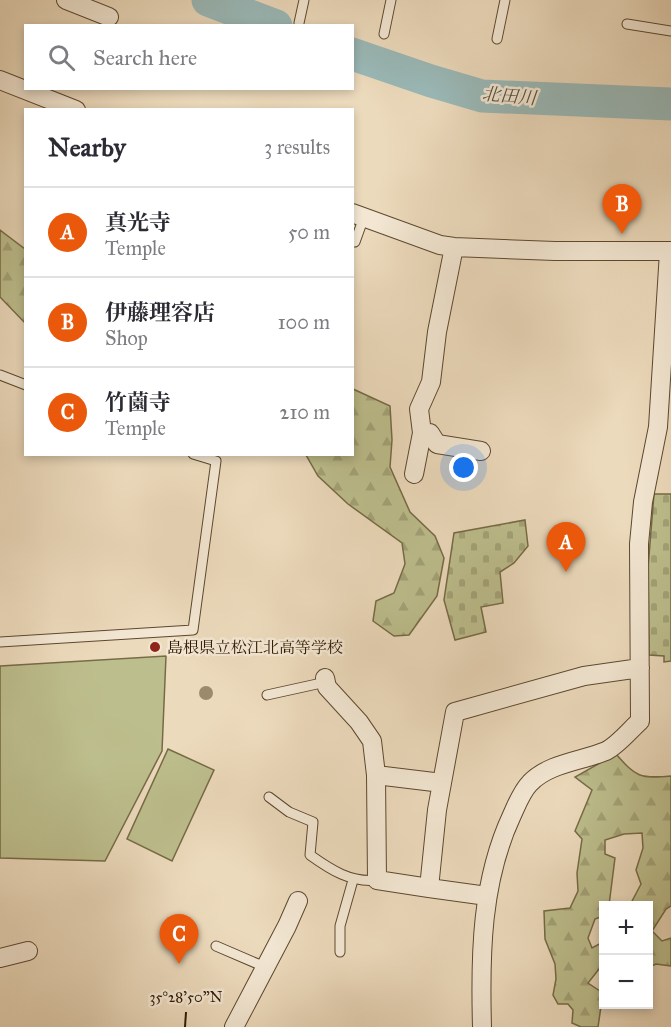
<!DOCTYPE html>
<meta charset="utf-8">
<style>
body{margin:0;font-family:"IM FELL Great Primer","Noto Serif JP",serif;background:#f7f7f7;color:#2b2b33}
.controls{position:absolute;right:18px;bottom:18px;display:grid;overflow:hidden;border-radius:0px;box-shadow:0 3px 9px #0003}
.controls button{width:54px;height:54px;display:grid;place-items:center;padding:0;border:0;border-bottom:2px solid #e1e1e2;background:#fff;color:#2b2b33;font:30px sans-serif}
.you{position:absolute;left:464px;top:468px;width:21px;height:21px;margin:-15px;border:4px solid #fff;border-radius:50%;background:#1a73e8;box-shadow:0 0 0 9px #1a73e833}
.badge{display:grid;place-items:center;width:39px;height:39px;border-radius:50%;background:#ea580c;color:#fff;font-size:20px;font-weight:700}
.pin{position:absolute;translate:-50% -50px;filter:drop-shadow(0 2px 3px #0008)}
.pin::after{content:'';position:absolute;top:32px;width:21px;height:18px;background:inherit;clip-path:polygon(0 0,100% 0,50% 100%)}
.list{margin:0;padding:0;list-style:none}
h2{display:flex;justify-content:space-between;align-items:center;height:78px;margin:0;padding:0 24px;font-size:26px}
h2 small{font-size:20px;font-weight:400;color:#7c7c81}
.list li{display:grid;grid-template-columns:39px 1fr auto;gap:18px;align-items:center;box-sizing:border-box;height:90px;padding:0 24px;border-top:2px solid #e1e1e2}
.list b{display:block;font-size:22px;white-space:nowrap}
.list p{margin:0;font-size:20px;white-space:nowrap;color:#7c7c81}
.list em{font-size:20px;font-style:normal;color:#7c7c81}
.icon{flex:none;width:33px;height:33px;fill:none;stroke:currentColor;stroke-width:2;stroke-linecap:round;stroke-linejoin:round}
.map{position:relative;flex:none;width:671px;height:1027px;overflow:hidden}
.search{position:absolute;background:#fff;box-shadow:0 3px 9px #0003;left:24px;top:24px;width:330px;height:66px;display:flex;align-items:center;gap:15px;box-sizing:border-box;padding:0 21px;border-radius:0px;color:#7c7c81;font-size:22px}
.panel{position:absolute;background:#fff;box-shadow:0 3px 9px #0003;left:24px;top:108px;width:330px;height:348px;border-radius:0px}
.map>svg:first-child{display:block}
.forest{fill:url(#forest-firs);stroke:#766b46;stroke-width:1.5}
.cemetery{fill:url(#cemetery-stones);stroke:#766b46;stroke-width:1.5}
.pitch{fill:#bdbe8d;stroke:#766b46;stroke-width:1.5}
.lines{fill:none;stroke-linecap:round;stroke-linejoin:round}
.river{stroke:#9ab9b8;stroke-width:33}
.lane-casing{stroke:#5e482f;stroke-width:11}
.street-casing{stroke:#5e482f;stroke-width:20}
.lane{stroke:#f3e7d3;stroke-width:9}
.street{stroke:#f3e7d3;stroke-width:18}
.tree{fill:#9b8b6c}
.ticks{fill:none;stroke:#2e1800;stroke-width:2}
.poi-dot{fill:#8f2418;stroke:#f3e7d3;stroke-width:2}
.labels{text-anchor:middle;stroke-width:5;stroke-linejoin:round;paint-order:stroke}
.poi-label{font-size:16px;fill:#2e1800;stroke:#f3e7d3;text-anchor:start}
.water-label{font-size:18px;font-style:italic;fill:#545040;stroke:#f3e7d3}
.ticks-label{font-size:15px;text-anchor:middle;fill:#2e1800;stroke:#f3e7d3;stroke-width:5;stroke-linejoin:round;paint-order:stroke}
</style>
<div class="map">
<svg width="671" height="1027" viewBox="0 0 671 1027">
<defs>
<pattern id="forest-firs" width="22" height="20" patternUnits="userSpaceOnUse" patternTransform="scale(1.5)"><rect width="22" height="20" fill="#bdbe8d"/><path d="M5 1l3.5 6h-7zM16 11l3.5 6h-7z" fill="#a3a378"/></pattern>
<pattern id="cemetery-stones" width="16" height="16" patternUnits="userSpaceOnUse" patternTransform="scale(1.5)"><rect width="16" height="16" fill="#bdbe8d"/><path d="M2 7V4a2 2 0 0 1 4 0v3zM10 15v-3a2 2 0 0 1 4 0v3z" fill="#a3a378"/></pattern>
</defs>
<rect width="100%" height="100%" fill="#ecdabc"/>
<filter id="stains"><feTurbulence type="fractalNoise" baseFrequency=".00333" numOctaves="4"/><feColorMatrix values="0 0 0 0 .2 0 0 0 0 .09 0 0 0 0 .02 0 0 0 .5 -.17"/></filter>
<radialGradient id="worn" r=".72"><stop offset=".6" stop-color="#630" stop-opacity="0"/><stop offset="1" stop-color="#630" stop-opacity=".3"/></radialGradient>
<path class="forest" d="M0 230 25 249V323L0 297Z
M353 389 390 406 392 440 390 467 410 512 435 536 444 558 437 596 409 635 394 636 373 621 376 601 394 593 405 564 402 543 348 504 318 476 306 455 352 454Z
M616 754C636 777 640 779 671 776V906L666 909 652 931 662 941 671 938V966L656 964 649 967 648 906 630 905 641 884 636 870 643 848 642 833 624 834 605 840V854L615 858 609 905 604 906 603 916 595 919 588 938 592 948 603 942V964L588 983 603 993 598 1027H581L572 1023 573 1010 568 1004H558L553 995 556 979 555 964 545 939 544 911 570 908 578 891 577 873 582 839 575 831 592 790 575 777Z"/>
<path class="cemetery" d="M654 494H671V661L664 662V656L649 655 648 568Z
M525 520 528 546 514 563 500 572 503 603 481 607 486 632 455 640 444 600 454 533Z"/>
<path class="pitch" d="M166 656 162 751 105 861 0 858V666Z
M168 749 214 770 172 861 127 839Z"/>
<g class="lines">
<path class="river" d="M208 0 276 26
M352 54 431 81 482 96 671 104"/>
<defs>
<path id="lane" d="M299 23 304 0
M627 24 671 31
M384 34 391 0
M497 39 505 0
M355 242 364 217
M0 375 26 385
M0 642 193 630 216 461 193 454
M267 695 326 682
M269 797 289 812 313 822 310 855C331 870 351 883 377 880
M216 946 265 967
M340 952V926L353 880"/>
<path id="street" d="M66 0 109 17
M0 80 76 110
M352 213 440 245 454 247 555 251H671
M430 433 437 444 481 451
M414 474 422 433 419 409 431 382 437 332 454 247
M325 678 327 687 359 722 372 741 376 775 377 880 429 888
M376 775 442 783
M487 896 429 888 437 810 455 712 584 676 640 668
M0 958 28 951
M234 1027 287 926 298 901
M482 1027C480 955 481 881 512 815 517 804 522 791 530 783 549 763 582 761 606 751 618 745 630 730 640 721L639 544 643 502 658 427 669 252"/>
</defs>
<use href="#lane" class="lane-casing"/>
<use href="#street" class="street-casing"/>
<use href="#lane" class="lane"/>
<use href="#street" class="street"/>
</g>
<circle class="tree" cx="206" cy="693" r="7"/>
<path class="ticks" d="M185 1027 186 1012"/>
<circle class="poi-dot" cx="155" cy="647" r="6"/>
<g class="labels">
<g class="poi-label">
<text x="167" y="653">島根県立松江北高等学校</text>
</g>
<g class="water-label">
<text transform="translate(509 96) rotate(5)" y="6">北田川</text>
</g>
</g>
<g class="ticks-label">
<text x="186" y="1002">35°28'50"N</text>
</g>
<rect width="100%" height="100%" filter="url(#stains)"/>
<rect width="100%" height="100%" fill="url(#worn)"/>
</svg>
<div class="controls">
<button>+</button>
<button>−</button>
</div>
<div class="you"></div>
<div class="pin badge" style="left:566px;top:572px">A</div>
<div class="pin badge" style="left:622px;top:234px">B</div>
<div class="pin badge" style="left:179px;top:964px">C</div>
<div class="search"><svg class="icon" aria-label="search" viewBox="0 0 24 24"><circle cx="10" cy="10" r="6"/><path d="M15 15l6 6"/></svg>Search here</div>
<section class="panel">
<h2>Nearby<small>3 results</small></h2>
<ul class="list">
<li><span class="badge">A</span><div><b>真光寺</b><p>Temple</p></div><em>50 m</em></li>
<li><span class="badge">B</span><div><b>伊藤理容店</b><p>Shop</p></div><em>100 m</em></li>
<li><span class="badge">C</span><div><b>竹薗寺</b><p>Temple</p></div><em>210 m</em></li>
</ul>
</section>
</div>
